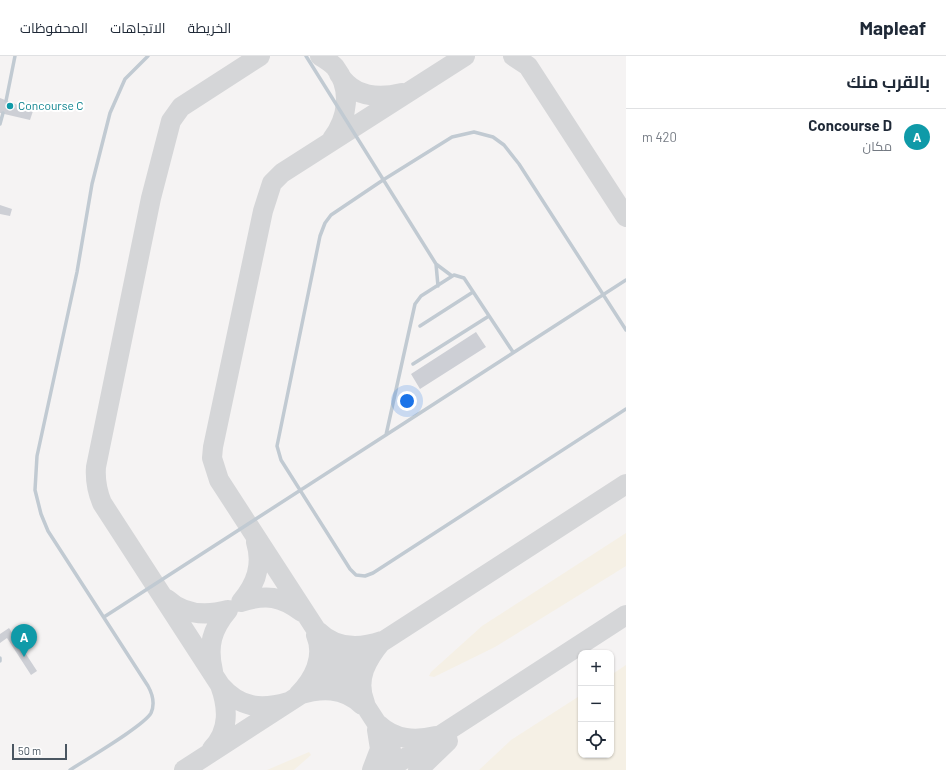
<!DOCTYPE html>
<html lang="ar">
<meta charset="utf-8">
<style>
body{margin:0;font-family:Barlow,Cairo,sans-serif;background:#f2f2f3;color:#1f2937;direction:rtl}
.controls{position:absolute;right:12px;bottom:12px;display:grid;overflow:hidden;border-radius:8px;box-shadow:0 1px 3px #0004}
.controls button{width:36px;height:36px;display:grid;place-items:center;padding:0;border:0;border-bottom:1px solid #e0e1e3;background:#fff;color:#1f2937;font:20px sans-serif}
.scale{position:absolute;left:12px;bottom:10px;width:55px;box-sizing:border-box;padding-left:4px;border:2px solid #4a5661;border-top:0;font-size:11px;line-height:14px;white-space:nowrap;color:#4a5661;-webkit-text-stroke:3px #fff;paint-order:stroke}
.you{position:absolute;left:407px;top:345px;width:14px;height:14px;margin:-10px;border:3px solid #fff;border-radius:50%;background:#1a73e8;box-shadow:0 0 0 6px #1a73e833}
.badge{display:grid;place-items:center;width:26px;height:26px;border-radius:50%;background:#1a73e8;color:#fff;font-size:13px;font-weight:700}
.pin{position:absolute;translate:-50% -33px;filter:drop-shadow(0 1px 2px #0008)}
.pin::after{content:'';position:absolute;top:21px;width:14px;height:12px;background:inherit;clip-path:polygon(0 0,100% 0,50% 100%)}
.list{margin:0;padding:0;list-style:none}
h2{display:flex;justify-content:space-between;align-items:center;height:52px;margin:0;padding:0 16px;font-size:17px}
h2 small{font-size:13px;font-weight:400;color:#747a83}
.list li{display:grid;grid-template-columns:26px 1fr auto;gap:12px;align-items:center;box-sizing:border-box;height:56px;padding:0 16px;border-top:1px solid #e0e1e3}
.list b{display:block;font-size:15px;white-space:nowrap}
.list p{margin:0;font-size:13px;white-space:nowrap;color:#747a83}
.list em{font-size:13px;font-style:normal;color:#747a83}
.icon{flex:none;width:22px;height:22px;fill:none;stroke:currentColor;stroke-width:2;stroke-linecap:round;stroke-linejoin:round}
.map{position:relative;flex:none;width:626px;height:714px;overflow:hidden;direction:ltr}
header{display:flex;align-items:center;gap:24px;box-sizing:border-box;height:56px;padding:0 20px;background:#fff;border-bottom:1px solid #e0e1e3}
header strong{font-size:19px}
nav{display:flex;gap:22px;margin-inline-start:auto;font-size:14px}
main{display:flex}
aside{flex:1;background:#fff}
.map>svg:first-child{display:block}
.sand{fill:#f5f0e5}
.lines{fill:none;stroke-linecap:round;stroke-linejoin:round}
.taxiway{stroke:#d5d6d8;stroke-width:20}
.building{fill:#cdcfd5}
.service{stroke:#c1cad2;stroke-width:3.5}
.culture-dot{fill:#0f9aa8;stroke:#fff;stroke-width:1.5}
.labels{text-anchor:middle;stroke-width:4;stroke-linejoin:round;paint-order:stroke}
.culture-label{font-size:12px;fill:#0d838f;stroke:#fff;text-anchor:start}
</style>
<header>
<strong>Mapleaf</strong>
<nav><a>الخريطة</a><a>الاتجاهات</a><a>المحفوظات</a></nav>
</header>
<main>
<aside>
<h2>بالقرب منك<small></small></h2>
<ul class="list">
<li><span class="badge" style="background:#0f9aa8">A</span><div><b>Concourse D</b><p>مكان</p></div><em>420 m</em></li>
</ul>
</aside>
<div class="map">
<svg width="626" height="714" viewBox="0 0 626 714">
<rect width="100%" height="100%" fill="#f5f3f3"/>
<path class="sand" d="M626 477V510L495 591 434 621 429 620 431 616 482 570Z
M626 609V714H479L511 684 581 639V699H611V619Z
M309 696 311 699 294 714H267Z"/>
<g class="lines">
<path class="taxiway" d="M260 0 181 51 171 65 151 142 96 411C95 424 97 435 102 447L220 629C240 652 261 654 288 646
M320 0C325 3 331 7 335 11 352 33 348 62 332 83
M513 0 528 10 626 161
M339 18C353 41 377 43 402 37
M256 486C263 509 256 528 241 546 266 538 281 540 302 556
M167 543C184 559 206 560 228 554
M318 575C336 593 359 593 382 585 367 603 355 623 365 647
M316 579C325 601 314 623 298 639 321 632 343 631 362 649
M213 615C207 590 212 573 228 554
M378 668C395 684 415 685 436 680
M212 693C230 674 228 651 220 629
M184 714 626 428
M372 714 380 693 377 674
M387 714 626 559
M392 714 391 694 385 680 219 424 212 402 213 391 263 155 272 127 282 117 465 0
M418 714 448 685"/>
</g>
<path class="building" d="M0 42 33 55 30 64 0 57Z
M0 149 12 153 10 160 0 158Z
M476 276 486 291 420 333 411 318Z
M9 572 37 615 31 619 7 582 0 587V578Z"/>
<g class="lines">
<path class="service" d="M306 0 436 208 452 220
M6 45 15 0
M0 68 3 57
M436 208 438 230
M420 270 473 236
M626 274 519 108 504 89 493 81 474 76 452 81 383 124 331 159 325 167 320 180 277 390 281 404 350 513 356 519 365 520 373 517 626 353
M413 308 489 260
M386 379 415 248 421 240 454 219 464 222 513 296
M104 561 626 224
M0 602V605
M70 714C85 704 144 670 151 657 155 648 153 639 148 630L48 475 41 458 35 434 37 400 77 216 92 128 110 57 125 23 148 0"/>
</g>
<circle class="culture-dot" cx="10" cy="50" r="4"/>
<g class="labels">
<g class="culture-label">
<text x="18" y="54">Concourse C</text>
</g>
</g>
</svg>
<div class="controls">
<button>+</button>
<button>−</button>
<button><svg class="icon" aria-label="locate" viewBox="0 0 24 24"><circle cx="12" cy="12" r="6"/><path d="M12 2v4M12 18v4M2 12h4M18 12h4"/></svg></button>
</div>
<div class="scale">50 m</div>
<div class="you"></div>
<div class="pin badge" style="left:24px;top:601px;background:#0f9aa8">A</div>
</div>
</main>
